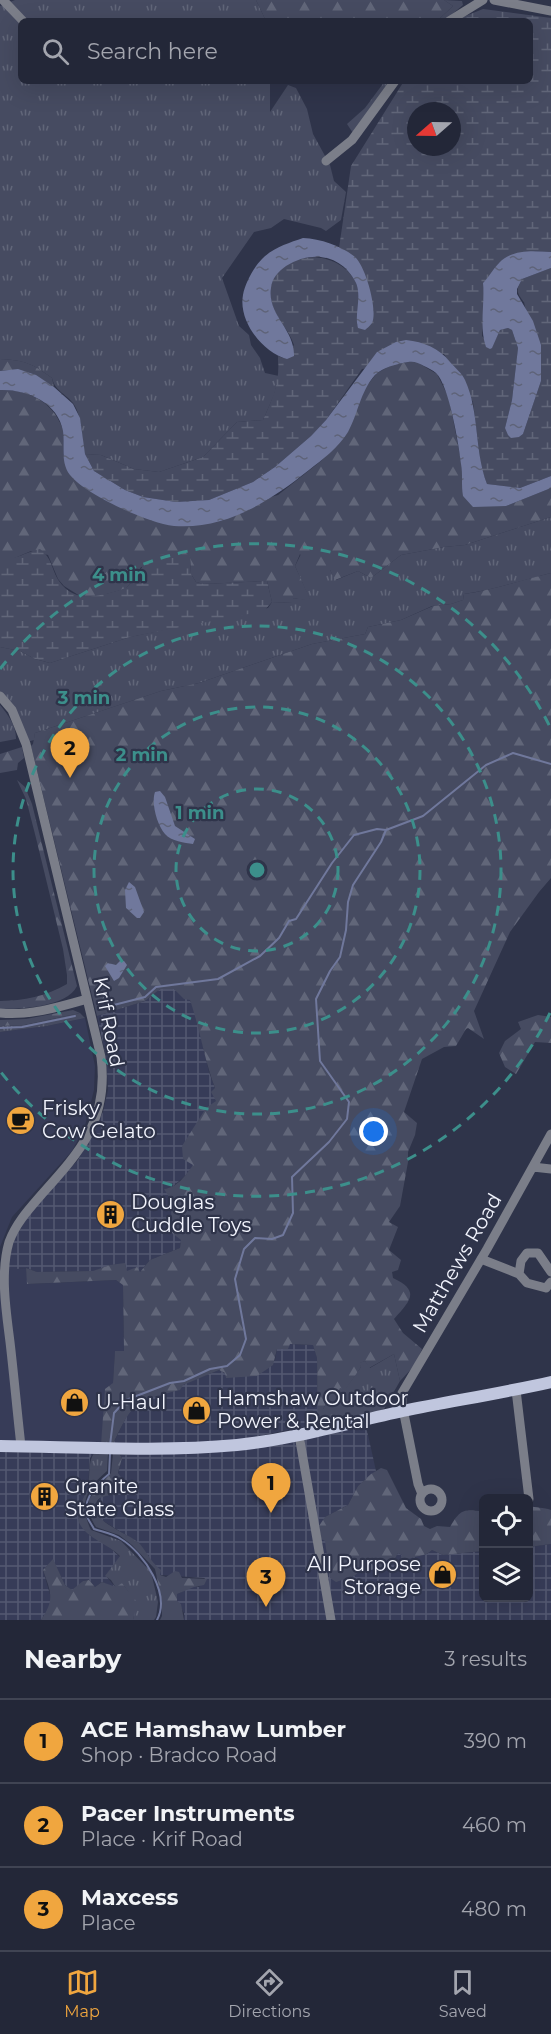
<!DOCTYPE html>
<meta charset="utf-8">
<style>
body{margin:0;font-family:Montserrat,sans-serif;background:#2b2f40;color:#f1f3f6}
.controls{position:absolute;right:18px;bottom:18px;display:grid;overflow:hidden;border-radius:9px;box-shadow:0 6px 24px #0002}
.controls button{width:54px;height:54px;display:grid;place-items:center;padding:0;border:0;border-bottom:2px solid #404453;background:#232738;color:#f1f3f6;font:30px sans-serif}
.compass{position:absolute;left:407px;top:102px;width:54px;height:54px;border-radius:50%;background:#232738;box-shadow:0 6px 24px #0002;rotate:250deg}
.you{position:absolute;left:374px;top:1132px;width:21px;height:21px;margin:-15px;border:4px solid #fff;border-radius:50%;background:#1a73e8;box-shadow:0 0 0 9px #1a73e833}
.badge{display:grid;place-items:center;width:39px;height:39px;border-radius:50%;background:#f0a63f;color:#111;font-size:20px;font-weight:700}
.pin{position:absolute;translate:-50% -50px;filter:drop-shadow(0 2px 3px #0008)}
.pin::after{content:'';position:absolute;top:32px;width:21px;height:18px;background:inherit;clip-path:polygon(0 0,100% 0,50% 100%)}
.list{margin:0;padding:0;list-style:none}
h2{display:flex;justify-content:space-between;align-items:center;height:78px;margin:0;padding:0 24px;font-size:26px}
h2 small{font-size:20px;font-weight:400;color:#a3a5ae}
.list li{display:grid;grid-template-columns:39px 1fr auto;gap:18px;align-items:center;box-sizing:border-box;height:84px;padding:0 24px;border-top:2px solid #404453}
.list b{display:block;font-size:22px;white-space:nowrap}
.list p{margin:0;font-size:20px;white-space:nowrap;color:#a3a5ae}
.list em{font-size:20px;font-style:normal;color:#a3a5ae}
.icon{flex:none;width:33px;height:33px;fill:none;stroke:currentColor;stroke-width:2;stroke-linecap:round;stroke-linejoin:round}
.map{position:relative;flex:none;width:551px;height:1620px;overflow:hidden}
.search{position:absolute;background:#232738;box-shadow:0 6px 24px #0002;left:18px;right:18px;top:18px;height:66px;display:flex;align-items:center;gap:15px;box-sizing:border-box;padding:0 21px;border-radius:9px;color:#a3a5ae;font-size:22px}
.sheet{height:330px;background:#232738}
nav{display:flex;justify-content:space-around;align-items:center;box-sizing:border-box;height:84px;border-top:2px solid #404453;background:#232738;font-size:16px;color:#a3a5ae}
nav a{display:grid;justify-items:center;gap:3px}
nav .on{color:#f0a63f}
.map>svg:first-child{display:block}
.built{fill:#373c58}
.industrial{fill:url(#industrial-grid)}
.grass{fill:url(#grass-tufts)}
.forest{fill:url(#forest-firs)}
.wetland{fill:url(#wetland-marsh);fill-rule:evenodd}
.water{fill:url(#water-ripples)}
.lines{fill:none;stroke-linecap:round;stroke-linejoin:round}
.stream{stroke:#70789c;stroke-width:2}
.minor{stroke:#7b7e89;stroke-width:9}
.major{stroke:#c0c6de;stroke-width:12}
.ring{fill:none;stroke:#3c8f8b;stroke-width:3;stroke-dasharray:10 8}
.labels{text-anchor:middle;stroke-width:4.5;stroke-linejoin:round;paint-order:stroke}
.street-label{font-size:20px;fill:#f2f4fd;stroke:#2f344a}
.poi-label{font-size:20px;fill:#f2f4fd;stroke:#2f344a;text-anchor:start}
.centre{fill:#3c8f8b;stroke:#2f344a;stroke-width:3}
.ring-label{font-size:18px;text-anchor:middle;font-weight:bold;fill:#3c8f8b;stroke:#2f344a;stroke-width:4.5;stroke-linejoin:round;paint-order:stroke}
</style>
<div class="map">
<svg width="551" height="1620" viewBox="0 0 551 1620">
<defs>
<pattern id="industrial-grid" width="8" height="8" patternUnits="userSpaceOnUse" patternTransform="scale(1.5)"><rect width="8" height="8" fill="#373c58"/><path d="M0 4h8M4 0v8" fill="none" stroke="#545971"/></pattern>
<pattern id="grass-tufts" width="24" height="20" patternUnits="userSpaceOnUse" patternTransform="scale(1.5)"><rect width="24" height="20" fill="#464b61"/><path d="M3 7l-1-3M5 7V3M7 7l1-3M15 17l-1-3M17 17v-4M19 17l1-3" fill="none" stroke="#616679"/></pattern>
<pattern id="forest-firs" width="22" height="20" patternUnits="userSpaceOnUse" patternTransform="scale(1.5)"><rect width="22" height="20" fill="#464b61"/><path d="M5 1l3.5 6h-7zM16 11l3.5 6h-7z" fill="#616679"/></pattern>
<pattern id="wetland-marsh" width="20" height="14" patternUnits="userSpaceOnUse" patternTransform="scale(1.5)"><rect width="20" height="14" fill="#464b61"/><path d="M1 5h8M5 5V1M11 12h8M15 12V8" fill="none" stroke="#616679"/></pattern>
<pattern id="water-ripples" width="26" height="14" patternUnits="userSpaceOnUse" patternTransform="scale(1.5)"><rect width="26" height="14" fill="#70789c"/><path d="M2 4q2-2 4 0t4 0M15 11q2-2 4 0t4 0" fill="none" stroke="#5e6378"/></pattern>
</defs>
<rect width="100%" height="100%" fill="#2f344a"/>
<path class="built" d="M85 1018 95 1066 94 1090 85 1126 72 1151 12 1217 0 1247V1032L47 1026Z
M26 1268 28 1284 116 1280 123 1285 124 1351 115 1352 113 1383 101 1445 0 1440V1270Z"/>
<path class="industrial" d="M160 989H174L190 1000 196 1016 209 1072 215 1088 216 1101 194 1165 186 1175 171 1188 165 1189 173 1203 181 1240 180 1248 150 1260 140 1272 127 1271 125 1264 110 1265 94 1271 37 1272 26 1268 8 1270V1261L14 1240 29 1214 78 1160 103 1112 108 1090 107 1071 105 1052 97 1016 145 1001Z
M289 1344 313 1345 315 1351 317 1358 318 1424 225 1443 113 1444 129 1411 139 1402 219 1370 225 1373 264 1370 275 1360 277 1349Z
M366 1426 376 1471 358 1486 348 1505 325 1517 327 1562 354 1576 367 1566 392 1564 398 1553 402 1555 401 1560 427 1554 432 1550 443 1555 483 1551 484 1598H528L529 1547 551 1544V1620H184V1613L177 1601V1594L194 1586 199 1587 205 1578 160 1575 139 1543 100 1519 96 1510 97 1502 101 1497 109 1495 115 1487 122 1458 120 1455 239 1451Z
M0 1452 94 1453 90 1458 88 1487 78 1511 89 1535 106 1544 120 1557 106 1576 116 1588 102 1582 95 1587 89 1580 83 1581 73 1591 65 1585 53 1560 43 1570 51 1598V1606L41 1620H0Z"/>
<path class="grass" d="M15 0H256L266 21H21V81H267L270 84V112L288 85 296 88 307 109 313 134 330 165 334 181 346 192 341 220 326 231 321 228 284 219 271 228 254 232 222 278 239 326 249 335 251 345 260 358 265 373 279 376 274 395 263 420 237 422 203 457 159 472 134 469 101 455 85 454C81 438 83 417 73 403 65 393 55 391 52 378 33 364 24 360 0 359V6Z
M444 0 462 1 463 5 444 21H437L453 6Z
M385 81H391L353 133 347 124 365 108Z
M551 517V573C522 580 494 590 464 594L463 600 451 604 432 606 401 620 368 627 365 634 312 644 199 683 161 691 35 733 34 740 27 742 0 692V647L20 651 35 659 50 663 130 637 268 608 272 602 293 603 292 598 310 600 295 566 301 554 330 570 336 580 358 571 371 578 401 555 444 547 465 545Z
M0 705C8 715 16 725 16 739L0 742Z
M80 1013 85 1018 47 1026 0 1032V1026L24 1025Z
M394 1354 400 1381 384 1409 374 1413 323 1422V1409L329 1399H336L340 1388H346L361 1367 359 1363 365 1361 370 1368Z
M94 1453H108L107 1471C86 1489 78 1504 91 1530L121 1541 151 1572 158 1602 156 1617 154 1620H133C137 1601 132 1597 122 1583L116 1588 111 1580 105 1576 120 1556C107 1542 74 1535 78 1511 80 1503 85 1496 87 1489 91 1477 87 1464 94 1453Z"/>
<path class="forest" d="M256 0H444L453 6 437 21H266Z
M0 359C25 360 33 364 52 378L54 387C34 374 24 369 0 371Z
M415 361 437 374 449 398 462 466 463 496 506 506 551 488V517L465 545 444 547 401 555 371 578 358 571 335 580 330 570 315 574 300 554 295 566 311 601 293 598V603L272 602 267 581 204 584 196 582 191 574 190 557 141 567 133 581 125 589 91 598 80 596 64 586 58 579 48 555 31 551 10 560H0V390C27 389 52 401 62 427 65 435 63 447 63 455L103 499 136 514 171 525 278 495 321 461 347 433 365 388 377 373 394 364Z
M551 573V878L539 892 510 932 474 1011 484 1039 468 1028 466 1029 456 1046 444 1047 422 1059 404 1112 417 1123 415 1135 408 1152V1162L400 1206 389 1222 398 1227 389 1250 401 1260 398 1270 392 1272 393 1278C421 1291 410 1301 394 1319L403 1333 422 1349 415 1365 400 1381 394 1354 369 1368 365 1361 360 1363 361 1367 346 1389 340 1388 336 1399H329L323 1409V1422L318 1424 317 1358 313 1345 290 1344 288 1349H277L273 1365 257 1376 226 1378 225 1373 219 1370 183 1385 180 1390C133 1402 134 1401 113 1444L101 1445 105 1389 113 1383 115 1351H124L123 1285 116 1280 27 1284 26 1268 37 1272 93 1271 110 1265 125 1263 127 1271 137 1267 140 1272 150 1260 180 1248 181 1240 172 1233 171 1208 173 1203 164 1189C177 1188 186 1175 193 1165L183 1159 182 1146 206 1108 216 1101 211 1092 215 1088C204 1059 200 1029 190 1000L184 999 174 989H160L145 1001 97 1016 31 746 33 744 35 733 161 691 199 683 312 644 365 634 368 627 401 620 433 606 451 604 463 600 464 594C493 590 522 580 551 573Z
M22 747 24 758 18 763 17 770 0 773V754Z
M17 780 25 787 32 804 77 986C67 1007 21 1009 0 1009V1001C24 1001 46 996 67 984V975L63 949 36 838 26 799Z
M73 1010 80 1013 24 1025 0 1026V1020L26 1019Z
M538 1015 551 1017V1043L535 1042 516 1074 505 1067 499 1053 505 1041 521 1029 518 1022Z
M113 1454 120 1455 122 1458 118 1473 123 1480 119 1487H115C113 1490 112 1493 109 1495 105 1497 100 1496 97 1501 87 1522 130 1533 140 1544 148 1554 151 1562 161 1570L160 1575 166 1577 175 1571 179 1572 182 1578 207 1579 204 1585 194 1587 177 1594V1601L181 1604 184 1620H160L162 1616V1601L155 1569 132 1545 119 1535 96 1527 89 1514V1499L111 1473Z
M381 1468 387 1470 406 1508 421 1519 424 1526 430 1529 437 1526 450 1527C461 1508 463 1510 483 1511V1551L443 1555 432 1550 427 1554 400 1561 402 1555 398 1553 392 1564 371 1570 367 1566 354 1576 336 1582 330 1578 325 1541 321 1539 319 1526 325 1517 348 1505 358 1486 371 1474Z
M528 1506C537 1508 543 1507 551 1510V1544L529 1547Z
M53 1559 65 1585 72 1590 83 1581 89 1580 95 1587 102 1582 116 1587 122 1583 137 1602 133 1620H41C55 1599 51 1593 43 1570Z"/>
<path class="wetland" d="M483 9 551 18V252L535 251 499 263 492 275 483 283 485 301 482 336 492 347 500 330 508 328 512 330 518 348 512 400 505 428 519 437 523 434 541 381 524 302C516 292 516 290 522 279L551 268V476L520 488 487 484 481 467 473 402 444 354 362 369 326 420 311 436 275 467 253 482 209 500 176 502 143 497 125 490 94 471 85 454 101 455 134 469 159 472 203 457 237 422 263 420C274 395 280 383 278 356L283 358 294 345C289 329 274 317 271 300 263 252 336 242 356 283 361 296 358 312 357 325L365 330 355 258 339 248 351 166 404 81H530V21H458L463 17ZM416 111H452V147H416Z
M40 549C53 559 51 569 59 581 72 600 90 598 109 593 115 591 122 590 127 587 136 579 142 566 149 557L183 550 190 557 191 574 196 582 204 584 267 581 272 602 264 611 130 637 50 663 35 659 20 651 0 647V560C15 560 26 552 40 549Z"/>
<path class="water" d="M303 238C321 239 342 246 355 257 366 267 378 311 372 323 370 326 367 328 365 330L358 328C354 314 362 298 356 283 342 254 311 250 286 266 278 272 272 278 271 288 267 315 295 329 294 356L287 359C263 353 238 321 243 295 245 283 254 267 262 259 274 247 289 243 303 238Z
M551 252V268L522 279 517 289V294L533 321 541 345V381L523 434 519 437 511 438 508 435 505 428 512 400 518 348 512 330 508 328 500 330 492 348 490 349 486 347C479 327 485 304 483 283 489 277 493 269 499 263 512 249 533 251 551 252Z
M406 340C424 342 439 348 450 362 455 368 462 373 465 380 480 413 474 450 487 484L520 488 551 476V488L506 506 473 507 463 496C461 485 463 474 461 464 459 445 449 385 436 373 433 370 428 368 424 366 418 363 415 361 408 362 397 364 383 367 375 375 360 392 358 414 348 432 339 447 322 460 309 470 270 501 226 530 174 526 148 523 86 495 70 475 60 462 65 445 63 431 58 402 26 389 0 390V371L18 369 36 375 54 387 73 404 80 418 85 454 94 471 125 490 143 497 176 502 209 500 253 482 275 467 311 436 326 420 377 352 396 342Z
M160 791 165 797 175 826 195 839 193 844C185 843 171 841 165 834 157 825 151 803 155 792Z
M129 882 135 887 144 912 140 918H137L126 908 125 890Z
M120 961H124L127 965 119 978 114 981 105 966 108 963 116 965Z"/>
<g class="lines">
<path class="stream" d="M106 1007 145 997 156 987 218 979 260 956 279 938 289 921 296 919 332 863 354 835 377 829 386 830
M0 1028 22 1027 75 1016
M110 1445 114 1413 126 1400 170 1383 184 1381 210 1369 227 1366 240 1355 246 1339 235 1279 244 1249 255 1238 272 1239 283 1235 293 1213 292 1177 329 1142 347 1119 349 1102 320 1061 316 999 330 971 340 957 346 930 348 902 353 885 381 842 386 830 423 816 486 765 513 753 551 764
M110 1454 109 1474C98 1483 82 1499 87 1516 88 1520 92 1525 94 1529 103 1532 114 1534 121 1539 144 1553 171 1594 157 1620"/>
<path class="minor" d="M3 0 23 21
M494 0 551 11
M449 21 483 0
M326 161 352 140 395 81
M0 696 12 710 26 744 101 1057C109 1119 81 1151 42 1194 29 1209 16 1223 9 1242 0 1273 6 1310 10 1342 14 1376 17 1411 21 1446
M0 1013C30 1016 59 1007 87 999
M533 1167 551 1169
M481 1259 519 1274
M551 1272 538 1253H527L521 1261 519 1274 527 1283 546 1288 551 1282
M516 1390 529 1499
M299 1435 331 1620
M420 1500a11 11 0 1 1 22 0a11 11 0 1 1-22 0Z
M422 1494 418 1484 402 1404V1393L487 1249 551 1134"/>
<path class="major" d="M0 1446C79 1447 159 1452 237 1445 294 1439 348 1423 403 1411 452 1401 502 1393 551 1382"/>
</g>
<g class="ring">
<circle cx="257" cy="870" r="81"/>
<circle cx="257" cy="870" r="163"/>
<circle cx="257" cy="870" r="244"/>
<path d="M550 1013A326 326 0 0 1 0 1071M0 669A326 326 0 0 1 550 727"/>
</g>
<defs>
<symbol id="cafe-disc" viewBox="-11 -11 22 22"><circle r="9.5" fill="#f0a63f" stroke="#2f344a"/><path d="M-5.5-4.5H6V0H3Q3 3.5 0 3.5H-2.5Q-5.5 3.5-5.5 0ZM3-3.2v2h1.7v-2ZM-6 4.5H4V6H-6Z" fill="#111"/></symbol>
<symbol id="building-disc" viewBox="-11 -11 22 22"><circle r="9.5" fill="#f0a63f" stroke="#2f344a"/><path d="M-4-6H4V6H1V3H-1V6H-4ZM-2.5-4.3h1.7v1.8h-1.7ZM.8-4.3h1.7v1.8H.8ZM-2.5-1h1.7V.8h-1.7ZM.8-1h1.7V.8H.8Z" fill="#111"/></symbol>
<symbol id="shop-disc" viewBox="-11 -11 22 22"><circle r="9.5" fill="#f0a63f" stroke="#2f344a"/><path d="M-5-2.5h2.3a2.7 3.5 0 0 1 5.4 0H5L5.5 6h-11ZM-1.5-2.5h3a1.5 2.3 0 0 0-3 0Z" fill="#111"/></symbol>
</defs>
<g fill-rule="evenodd">
<use href="#cafe-disc" x="4" y="1104" width="33" height="33"/>
<use href="#building-disc" x="94" y="1198" width="33" height="33"/>
<use href="#shop-disc" x="58" y="1386" width="33" height="33"/>
<use href="#shop-disc" x="180" y="1394" width="33" height="33"/>
<use href="#building-disc" x="28" y="1480" width="33" height="33"/>
<use href="#shop-disc" x="426" y="1558" width="33" height="33"/>
</g>
<g class="labels">
<g class="street-label">
<text transform="translate(109 1022) rotate(79)" y="7">Krif Road</text>
<text transform="translate(457 1263) rotate(-60)" y="7">Matthews Road</text>
</g>
<g class="poi-label">
<text x="42" y="1115">Frisky<tspan x="42" dy="23">Cow Gelato</tspan></text>
<text x="131" y="1209">Douglas<tspan x="131" dy="23">Cuddle Toys</tspan></text>
<text x="217" y="1405">Hamshaw Outdoor<tspan x="217" dy="23">Power &amp; Rental</tspan></text>
<text x="96" y="1409">U-Haul</text>
<text x="65" y="1493">Granite<tspan x="65" dy="23">State Glass</tspan></text>
<text x="421" y="1571" text-anchor="end">All Purpose<tspan x="421" dy="23">Storage</tspan></text>
</g>
</g>
<circle cx="257" cy="870" r="9" class="centre"/>
<g class="ring-label">
<text x="119" y="581">4 min</text>
<text x="84" y="704">3 min</text>
<text x="142" y="761">2 min</text>
<text x="200" y="819">1 min</text>
</g>
</svg>
<div class="controls">
<button><svg class="icon" aria-label="locate" viewBox="0 0 24 24"><circle cx="12" cy="12" r="6"/><path d="M12 2v4M12 18v4M2 12h4M18 12h4"/></svg></button>
<button><svg class="icon" aria-label="layers" viewBox="0 0 24 24"><path d="M12 4l9 5-9 5-9-5zM3 14l9 5 9-5"/></svg></button>
</div>
<svg class="compass" viewBox="-18 -18 36 36"><path d="M0-13l5 13h-10z" fill="#e53935"/><path d="M0 13l5-13h-10z" fill="#a3a5ae"/></svg>
<div class="you"></div>
<div class="pin badge" style="left:271px;top:1513px">1</div>
<div class="pin badge" style="left:70px;top:778px">2</div>
<div class="pin badge" style="left:266px;top:1607px">3</div>
<div class="search"><svg class="icon" aria-label="search" viewBox="0 0 24 24"><circle cx="10" cy="10" r="6"/><path d="M15 15l6 6"/></svg>Search here</div>
</div>
<section class="sheet">
<h2>Nearby<small>3 results</small></h2>
<ul class="list">
<li><span class="badge">1</span><div><b>ACE Hamshaw Lumber</b><p>Shop · Bradco Road</p></div><em>390 m</em></li>
<li><span class="badge">2</span><div><b>Pacer Instruments</b><p>Place · Krif Road</p></div><em>460 m</em></li>
<li><span class="badge">3</span><div><b>Maxcess</b><p>Place</p></div><em>480 m</em></li>
</ul>
</section>
<nav>
<a class="on"><svg class="icon" aria-label="map" viewBox="0 0 24 24"><path d="M3 6l6-2 6 2 6-2v14l-6 2-6-2-6 2zM9 4v14M15 6v14"/></svg>Map</a>
<a><svg class="icon" aria-label="directions" viewBox="0 0 24 24"><path d="M12 3l9 9-9 9-9-9zM9 14v-3h6M13 9l2 2-2 2"/></svg>Directions</a>
<a><svg class="icon" aria-label="saved" viewBox="0 0 24 24"><path d="M7 4h10v16l-5-4-5 4z"/></svg>Saved</a>
</nav>
